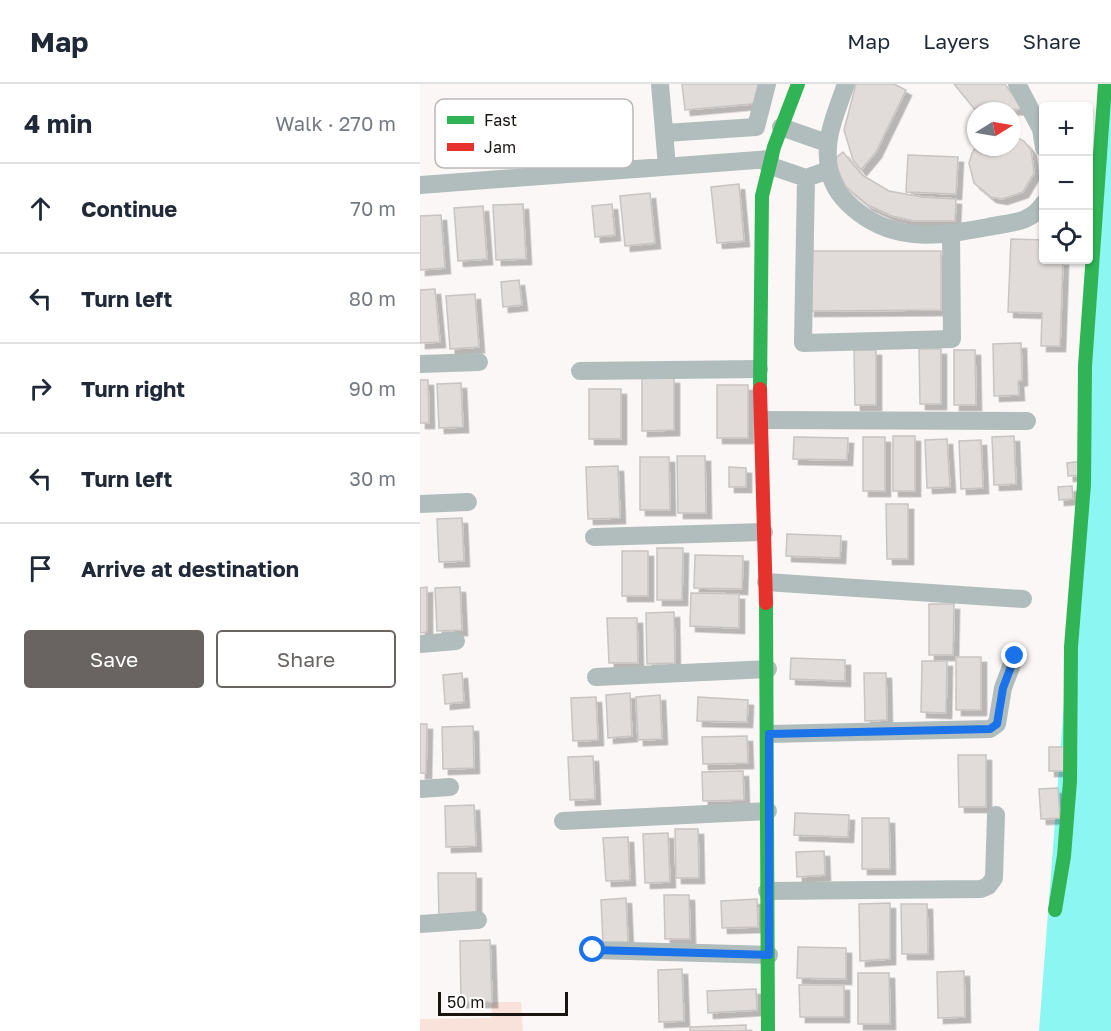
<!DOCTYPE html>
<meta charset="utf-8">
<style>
body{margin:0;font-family:"Golos Text",sans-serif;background:#f6f6f7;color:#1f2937}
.controls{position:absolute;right:18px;top:18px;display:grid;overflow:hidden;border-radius:6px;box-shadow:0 2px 4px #0004}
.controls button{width:54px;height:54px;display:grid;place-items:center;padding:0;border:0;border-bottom:2px solid #e0e1e3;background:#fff;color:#1f2937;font:30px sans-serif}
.compass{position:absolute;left:547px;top:18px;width:54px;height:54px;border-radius:50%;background:#fff;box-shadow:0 2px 4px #0004;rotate:79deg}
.scale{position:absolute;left:18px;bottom:15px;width:130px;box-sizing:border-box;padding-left:6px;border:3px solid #1a1411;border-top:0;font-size:16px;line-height:21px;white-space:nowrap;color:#1a1411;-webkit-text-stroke:4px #fff;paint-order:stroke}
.stop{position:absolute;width:18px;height:18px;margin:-14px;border:4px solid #1a73e8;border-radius:50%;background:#fff}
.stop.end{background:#1a73e8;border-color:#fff;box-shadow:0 2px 6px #0008}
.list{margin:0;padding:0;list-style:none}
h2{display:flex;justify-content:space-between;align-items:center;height:78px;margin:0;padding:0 24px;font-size:26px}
h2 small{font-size:20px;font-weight:400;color:#747a83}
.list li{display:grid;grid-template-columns:39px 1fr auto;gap:18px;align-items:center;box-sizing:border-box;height:90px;padding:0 24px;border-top:2px solid #e0e1e3}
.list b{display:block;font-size:22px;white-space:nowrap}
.list em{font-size:20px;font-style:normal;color:#747a83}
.actions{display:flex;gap:12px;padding:18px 24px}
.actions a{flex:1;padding:14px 0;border:2px solid #696361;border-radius:6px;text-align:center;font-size:21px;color:#696361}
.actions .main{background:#696361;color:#fff}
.icon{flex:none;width:33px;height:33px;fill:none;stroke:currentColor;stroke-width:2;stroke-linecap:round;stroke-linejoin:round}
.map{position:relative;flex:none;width:691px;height:947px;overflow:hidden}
header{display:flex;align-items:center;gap:36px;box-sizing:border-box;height:84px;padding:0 30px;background:#fff;border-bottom:2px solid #e0e1e3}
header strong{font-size:28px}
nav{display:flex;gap:33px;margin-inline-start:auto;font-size:21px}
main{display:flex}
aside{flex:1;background:#fff}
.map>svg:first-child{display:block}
.green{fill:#f9e2d9}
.water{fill:#8bf6f2}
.building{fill:#e1dcda;stroke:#c9c4c2;stroke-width:1.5;filter:url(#shadow)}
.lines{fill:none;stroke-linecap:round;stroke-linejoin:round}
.street{stroke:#b0bdbc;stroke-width:18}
.fast{stroke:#30b455;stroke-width:14}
.jam{stroke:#e5322d;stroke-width:14}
.route{stroke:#1a73e8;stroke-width:8}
.key{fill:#fff;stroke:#bab8b8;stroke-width:1.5}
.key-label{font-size:16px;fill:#1a1411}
</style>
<header>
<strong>Map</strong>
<nav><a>Map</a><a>Layers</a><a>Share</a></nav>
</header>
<main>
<aside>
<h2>4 min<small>Walk · 270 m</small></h2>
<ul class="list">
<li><svg class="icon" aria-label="ahead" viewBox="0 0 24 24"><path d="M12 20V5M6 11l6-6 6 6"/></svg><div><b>Continue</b></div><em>70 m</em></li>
<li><svg class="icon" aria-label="left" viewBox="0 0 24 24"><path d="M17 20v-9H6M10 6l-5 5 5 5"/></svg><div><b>Turn left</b></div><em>80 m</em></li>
<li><svg class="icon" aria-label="right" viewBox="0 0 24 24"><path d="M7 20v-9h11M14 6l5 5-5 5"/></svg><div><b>Turn right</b></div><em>90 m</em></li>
<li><svg class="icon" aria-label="left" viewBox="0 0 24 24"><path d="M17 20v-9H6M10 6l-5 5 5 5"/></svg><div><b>Turn left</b></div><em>30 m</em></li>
<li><svg class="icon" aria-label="arrive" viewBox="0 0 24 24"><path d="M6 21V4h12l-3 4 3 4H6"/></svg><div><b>Arrive at destination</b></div></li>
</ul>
<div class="actions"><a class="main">Save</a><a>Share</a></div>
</aside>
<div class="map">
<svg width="691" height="947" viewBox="0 0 691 947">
<defs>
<filter id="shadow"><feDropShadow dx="5.5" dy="5.5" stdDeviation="0" flood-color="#0004"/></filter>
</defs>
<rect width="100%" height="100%" fill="#fbf7f6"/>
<path class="green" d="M72 918H101L103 947H0V935L71 934Z"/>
<path class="water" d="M691 1V947H619Z"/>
<path class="building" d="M262 0H340L342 19 265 26Z
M436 0H474L486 6 456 68 441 86 433 76 424 46Z
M534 0H585L603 25 556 27Z
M592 51 604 57 611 66 614 89 603 108 582 115 571 113 554 99 549 79 552 69 556 63H592Z
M423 68 442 91 469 107 502 113 536 115 535 137H494L472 132 448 121 426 103 413 76Z
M488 71 538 73 536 110 486 108Z
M319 100 324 157 297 159 291 103Z
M230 109 235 159 205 162 200 112Z
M103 120 106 175 76 176 73 121Z
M192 120 195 151 175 153 172 122Z
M63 122 67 175 38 177 34 124Z
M21 131 25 184 0 186V132Z
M591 155 624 156V176H643L640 262H621L622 229 588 228Z
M389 167H521V226L389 227Z
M99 196 102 221 83 223 81 198Z
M15 205 20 258 0 259V206Z
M55 210 59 263 30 265 26 212Z
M601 259 602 296 598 297 599 311 574 312 573 260Z
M499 265H521V320H500Z
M434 266H456V321H435Z
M534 266H555L556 321H534Z
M222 294H254V346L222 347Z
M0 296H8L9 339H0Z
M41 299 43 343 19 344 17 300Z
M297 301H328V354H297Z
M169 305H201V355H169Z
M473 352H495V407H473Z
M594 352 596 400 574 401 572 353Z
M374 353 428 354 427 376 373 375Z
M443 353H465V407H443Z
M527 355 530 403 507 404 505 356Z
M561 356 563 404 541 405 539 357Z
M257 372H285L286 429H258Z
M220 373H249L250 426H220Z
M662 377 664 391 648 392 647 379Z
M198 382 200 434 168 435 166 383Z
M309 383 326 384V403H309Z
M652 402 653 415 639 416 638 403Z
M466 420H488V475H467Z
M42 434 44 477 19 478 17 435Z
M367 450 421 452 420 474 366 472Z
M237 464H263L262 516H237Z
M202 467H228V512H202Z
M275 471 323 472 322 505 274 504Z
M7 503V548L0 549V504Z
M40 503 42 546 17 547 15 504Z
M271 509 319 510V544L270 542Z
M509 520H534L533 571H509Z
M254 528 255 579 227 580 226 529Z
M187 534H217L218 579H189Z
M536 573H561V626H536Z
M371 574 425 576V597L370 595Z
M502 577H527L526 629 501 628Z
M42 589 44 618 25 620 23 591Z
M444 589H466L467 636 445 637Z
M210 609 212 652 188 654 186 611Z
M240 611 242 655 218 656 216 613Z
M176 613 178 656 153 657 151 614Z
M278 613 328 616 327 638 277 637Z
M0 640H7L6 689H0Z
M53 642 54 684 23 685 22 643Z
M327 652 328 679 283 680 282 653Z
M629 663H645L646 687H629Z
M538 671H566V723H539Z
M173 672 175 715 150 716 148 673Z
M323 687 324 716 283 717 282 688Z
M638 704 640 734 621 735 619 705Z
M54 721 56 762 26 763 25 722Z
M375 729 429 731 428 753 374 751Z
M442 734H469L470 785H442Z
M255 745H278L279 794H256Z
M248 749 250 798 225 799 223 750Z
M208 753 210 796 186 797 183 754Z
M404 767 405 791 377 793 376 768Z
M18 789H56V834H19Z
M244 811H269L270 855H245Z
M206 814 208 858 183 859 181 816Z
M337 815 338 843 302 844 301 817Z
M470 819V875L440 877 439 820Z
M481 820H507L508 870H482Z
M70 856 72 918H41L40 857Z
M378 863 426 864V895L377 894Z
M262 885 264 937 239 938 238 886Z
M544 887 545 933 518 934 517 888Z
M438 889H469L470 940H438Z
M379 901H424V933H380Z
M336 905 337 926 288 929 287 907Z
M326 941V947H270V943Z"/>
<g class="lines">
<path class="street" d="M240 0 247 83
M426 0C416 29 402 57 410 88 413 104 425 118 438 128 478 159 521 152 568 143 591 138 610 140 624 119
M597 0 621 45 624 64
M361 43 407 59
M245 49 336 43 347 0
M348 81 386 94
M409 86 386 94 383 259 532 255 531 150
M0 101 350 75
M0 280 59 278
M160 287 339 285
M342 336 607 337
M0 420 48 418
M174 453 344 448
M346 498 603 515
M0 560 36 557
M176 593 348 585
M349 650 570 645 577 640 583 604 595 572
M0 705 30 703
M143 737 348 727
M347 807 561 805 568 802 574 794 576 731
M0 840 58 836
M173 866 349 871"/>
<path class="fast" d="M340 305 342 112 354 63 378 0
M346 519 348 947
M635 826 644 772 650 697 651 563 664 400 665 282 685 0"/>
<path class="jam" d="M340 305 346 519"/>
</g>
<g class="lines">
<path class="route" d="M173 866 349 871V650L570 645 577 640 583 604 595 572"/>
</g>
<rect x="15" y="15" width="198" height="69" rx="9" class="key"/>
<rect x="27" y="32" width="27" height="8" fill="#30b455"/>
<rect x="27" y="59" width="27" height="8" fill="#e5322d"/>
<g class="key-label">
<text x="64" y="42">Fast</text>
<text x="64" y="69">Jam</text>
</g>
</svg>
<div class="controls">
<button>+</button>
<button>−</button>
<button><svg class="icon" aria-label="locate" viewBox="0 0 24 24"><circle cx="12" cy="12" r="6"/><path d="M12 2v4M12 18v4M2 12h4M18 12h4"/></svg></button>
</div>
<svg class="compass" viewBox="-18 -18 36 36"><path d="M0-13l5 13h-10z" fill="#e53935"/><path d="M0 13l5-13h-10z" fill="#747a83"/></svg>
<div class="scale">50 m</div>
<div class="stop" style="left:173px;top:866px"></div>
<div class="stop end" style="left:595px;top:572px"></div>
</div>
</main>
